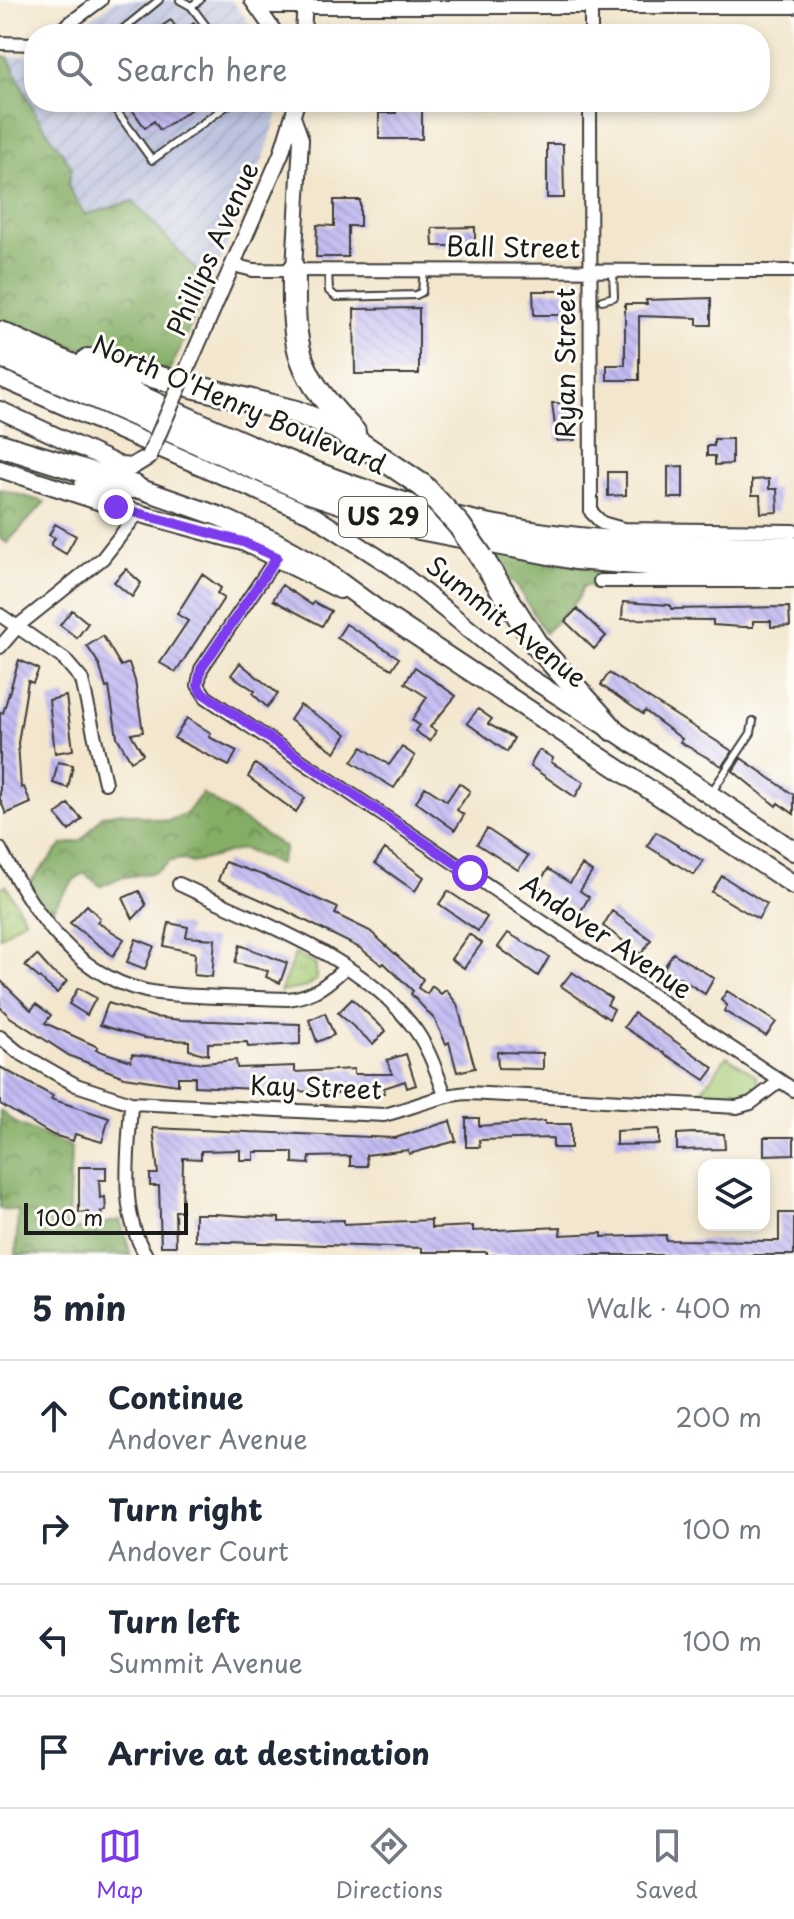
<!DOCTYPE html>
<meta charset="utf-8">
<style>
body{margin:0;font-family:"Playpen Sans",sans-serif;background:#f6f6f7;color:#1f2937}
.controls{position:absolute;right:24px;bottom:24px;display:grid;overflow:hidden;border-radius:16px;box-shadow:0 4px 12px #0003}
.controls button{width:72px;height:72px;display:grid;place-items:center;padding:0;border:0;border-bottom:2px solid #e0e1e3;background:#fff;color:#1f2937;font:40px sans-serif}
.scale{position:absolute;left:24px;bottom:20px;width:164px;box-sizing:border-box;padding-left:8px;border:4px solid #1c1c1c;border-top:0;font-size:22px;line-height:28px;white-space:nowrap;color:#1c1c1c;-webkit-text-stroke:6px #fdfcf7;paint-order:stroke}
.stop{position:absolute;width:24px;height:24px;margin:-18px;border:6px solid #7c3aed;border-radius:50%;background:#fff}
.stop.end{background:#7c3aed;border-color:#fff;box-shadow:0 2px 8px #0008}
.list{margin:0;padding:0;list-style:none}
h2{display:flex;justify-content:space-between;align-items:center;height:104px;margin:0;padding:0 32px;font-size:34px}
h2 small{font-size:26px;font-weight:400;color:#747a83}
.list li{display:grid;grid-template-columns:52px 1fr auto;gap:24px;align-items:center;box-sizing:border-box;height:112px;padding:0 32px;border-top:2px solid #e0e1e3}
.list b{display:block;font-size:30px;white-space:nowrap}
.list p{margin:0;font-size:26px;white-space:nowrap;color:#747a83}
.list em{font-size:26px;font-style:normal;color:#747a83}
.icon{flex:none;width:44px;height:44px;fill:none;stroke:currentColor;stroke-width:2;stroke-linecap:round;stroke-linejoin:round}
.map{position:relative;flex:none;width:794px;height:1255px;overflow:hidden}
.search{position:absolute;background:#fff;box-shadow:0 4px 12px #0003;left:24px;right:24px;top:24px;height:88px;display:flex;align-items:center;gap:20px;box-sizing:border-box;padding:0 28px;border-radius:32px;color:#747a83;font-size:30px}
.sheet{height:552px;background:#fff}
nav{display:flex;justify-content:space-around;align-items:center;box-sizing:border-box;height:112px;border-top:2px solid #e0e1e3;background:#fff;font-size:22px;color:#747a83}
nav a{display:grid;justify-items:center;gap:4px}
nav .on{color:#7c3aed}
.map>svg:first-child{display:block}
.industrial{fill:url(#industrial-furrows)}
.grass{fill:url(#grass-tufts);stroke:#607248;stroke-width:2}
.forest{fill:url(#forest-crowns);stroke:#506440;stroke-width:2}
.park{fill:url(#park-crowns);stroke:#607248;stroke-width:2}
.building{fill:url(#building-back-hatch)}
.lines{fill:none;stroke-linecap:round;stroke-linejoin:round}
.service-casing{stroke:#3c3a37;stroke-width:10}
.minor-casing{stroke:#3c3a37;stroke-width:16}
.tertiary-casing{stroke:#3c3a37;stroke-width:18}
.secondary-casing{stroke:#3c3a37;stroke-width:20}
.primary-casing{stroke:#3c3a37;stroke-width:22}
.motorway-casing{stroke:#3c3a37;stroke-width:26}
.service{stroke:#fff;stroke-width:6}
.minor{stroke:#fff;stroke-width:12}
.tertiary{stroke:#fff;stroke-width:14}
.secondary{stroke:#fff;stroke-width:16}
.primary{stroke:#fff;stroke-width:18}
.motorway{stroke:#fff;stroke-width:22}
.tertiary-bridge-casing{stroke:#3c3a37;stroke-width:18;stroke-linecap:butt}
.motorway-bridge-casing{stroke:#3c3a37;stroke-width:26;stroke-linecap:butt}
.tertiary-bridge{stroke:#fff;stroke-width:14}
.motorway-bridge{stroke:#fff;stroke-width:22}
.route{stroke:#7c3aed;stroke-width:10}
.labels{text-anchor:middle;stroke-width:6;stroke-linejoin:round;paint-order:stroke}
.shield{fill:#fdfcf7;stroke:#605f5e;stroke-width:2}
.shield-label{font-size:24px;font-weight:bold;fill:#1c1c1c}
.street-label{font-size:26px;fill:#1c1c1c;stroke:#fdfcf7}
</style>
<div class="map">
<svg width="794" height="1255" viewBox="0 0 794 1255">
<defs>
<pattern id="industrial-furrows" width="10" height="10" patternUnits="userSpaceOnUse" patternTransform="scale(2)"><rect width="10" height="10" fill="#bdc3de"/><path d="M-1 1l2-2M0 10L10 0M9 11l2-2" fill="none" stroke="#a2a7be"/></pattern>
<pattern id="grass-tufts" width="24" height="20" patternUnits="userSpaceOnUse" patternTransform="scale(2)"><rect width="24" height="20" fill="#a5c973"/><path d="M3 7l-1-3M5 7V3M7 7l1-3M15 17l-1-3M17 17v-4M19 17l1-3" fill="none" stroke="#8dac63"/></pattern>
<pattern id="forest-crowns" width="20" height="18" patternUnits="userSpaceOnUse" patternTransform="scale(2)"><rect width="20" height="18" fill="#84ad65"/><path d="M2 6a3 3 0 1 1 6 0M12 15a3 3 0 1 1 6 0" fill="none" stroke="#6b8c52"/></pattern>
<pattern id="park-crowns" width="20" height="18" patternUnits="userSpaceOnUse" patternTransform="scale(2)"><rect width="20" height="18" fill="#a5c973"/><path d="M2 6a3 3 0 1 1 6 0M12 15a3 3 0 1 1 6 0" fill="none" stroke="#8dac63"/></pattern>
<pattern id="building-back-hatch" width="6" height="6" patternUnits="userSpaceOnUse" patternTransform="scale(2)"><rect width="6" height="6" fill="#c1b9f2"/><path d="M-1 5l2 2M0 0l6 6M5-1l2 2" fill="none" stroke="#a59ecf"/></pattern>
</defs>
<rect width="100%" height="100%" fill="#fdfcf7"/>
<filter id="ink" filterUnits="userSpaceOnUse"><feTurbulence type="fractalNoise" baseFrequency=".0125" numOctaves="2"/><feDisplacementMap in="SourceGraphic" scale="16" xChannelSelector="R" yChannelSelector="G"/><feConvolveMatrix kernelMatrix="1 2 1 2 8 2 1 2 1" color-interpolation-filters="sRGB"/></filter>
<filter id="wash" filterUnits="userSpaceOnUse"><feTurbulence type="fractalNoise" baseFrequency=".006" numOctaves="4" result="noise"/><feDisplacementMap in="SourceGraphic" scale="32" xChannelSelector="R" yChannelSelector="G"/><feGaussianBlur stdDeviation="1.8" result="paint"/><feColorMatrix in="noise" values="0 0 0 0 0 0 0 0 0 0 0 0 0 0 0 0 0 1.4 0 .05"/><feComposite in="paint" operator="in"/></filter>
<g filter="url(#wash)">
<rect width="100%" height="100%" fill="#f3e6cd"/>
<path class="industrial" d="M115 0H231L258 34H70Z
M34 55V102H281L267 149 210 285 133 201 85 215 68 186 72 167 36 115 8 57Z"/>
<path class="grass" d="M295 954 316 965V980L307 987 280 992Z
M727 1056 757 1076 759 1086 740 1096 698 1095Z"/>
<path class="forest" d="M0 56 8 57 36 115 72 167 68 186 85 215 133 201 210 285 169 372 29 334 0 320Z
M0 489 45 502 7 543 0 539Z
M488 552 595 568 594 586H583L578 599 545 633 517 586 501 572Z
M202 793 285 848 279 864 242 849 192 863 182 859 171 861 156 872 119 878 101 886 84 873 74 880 49 914 29 883 62 845 81 841 103 815 122 812 168 821 187 813Z
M0 1111 14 1122 71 1147 68 1231 120 1220 131 1255H16L18 1210 0 1209Z"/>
<path class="park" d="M6 885 25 919 0 937V888Z"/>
<g id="blocks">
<path class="building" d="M171 20 180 33 194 23 201 34H150Z
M127 102H202L160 130 154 121 145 128Z
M396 102H422V139H379V113H396Z
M547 144H563L564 198H547Z
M334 200H360V226H348V257H316L317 225 334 226Z
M475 227V246H433L432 228Z
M533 291H574V315H534Z
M711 298V325H697V318L639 316V380H607V365H625V304H647L646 300Z
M419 308V374H355L354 309Z
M552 403H574L575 440 557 441Z
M714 439H732V464L715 465V456H707V446H714Z
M683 466V498H668V467Z
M608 472H626V495L608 496Z
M769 479V489H777L778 512 761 513 760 495H752V480Z
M55 524 76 536 66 554 51 545 55 538 49 535Z
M126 569 141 583 132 597 114 582Z
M202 574 221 588 217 593 224 598 176 672 160 663 188 621 177 614Z
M282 585 312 605 314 602 331 611 322 626 273 600Z
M623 602 670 605 671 609 789 607 790 626 771 627V621H753V627H742L713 625V620L622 619Z
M577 609 606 636 594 649 565 621Z
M72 610 88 623 77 638 60 625Z
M346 624 399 658 392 669 337 638Z
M103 636 121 666 129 663 135 681 143 732 131 734 143 754 131 761 117 737 109 687 106 688 99 664 87 646Z
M19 660 39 669 33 683 28 681 18 743 21 788 24 787 31 803 6 814 0 799V712L3 713Z
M240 663 278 694 267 707 253 694 255 691 231 675Z
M415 667 456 696 430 727 436 731 430 741 415 731 419 725 412 720 427 697 405 683Z
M609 673 732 751 722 766 680 742 682 739 645 711 643 714 601 685Z
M66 696 73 750 55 753 49 700Z
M300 705 347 734 335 752 290 720Z
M478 709 492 719 488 724 514 738 507 752 467 723Z
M187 718 211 733 209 737 237 751 229 766 174 738Z
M362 747 389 765 402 747 415 756 394 788 352 762Z
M539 750 553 758 551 762 584 782 575 797 530 766Z
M741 758 794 795V814L778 803 776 806 733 771Z
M58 762 73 765 68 788 53 783Z
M255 764 305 798 296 812 248 777Z
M459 783 470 791 457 810 464 815 455 830 416 802 425 787 447 801Z
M68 804 82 819 69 831 56 815Z
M487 829 528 856 518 870 477 844Z
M656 832 703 861 694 875 647 846Z
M385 849 424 877 415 891 375 863Z
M225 862 265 876 338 908 335 914 370 931 423 979 418 988 427 994 432 986 441 994 446 990 457 1004 475 1068 457 1072 449 1042 446 1044 435 1020 411 994 413 991 384 963 382 965 360 948 282 909 218 881Z
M582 865 592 872 580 891 589 897 579 914 538 885 548 869 570 883Z
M722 876 767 904 758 919 712 892Z
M139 891 146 905 133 919 123 898Z
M448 891 487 917 478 931 439 904Z
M87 905 100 918 97 922 124 939 113 956 70 923Z
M612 911 651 940 641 954 603 926Z
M169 923 188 927 186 937 215 939 212 977 194 975 195 953 164 946Z
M508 933 549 957 538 976 498 947Z
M469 934 482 943 464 968 451 959Z
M136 939 154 946 145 969 127 962Z
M240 945 287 963 280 983 266 977 268 971 235 963Z
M673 953 714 978 705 994 664 968Z
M37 955 52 972 67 981 57 993 25 966Z
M572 972 611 998 607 1005 614 1009 609 1019 561 986Z
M0 980 31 1010 36 1004 51 1015 45 1023 98 1047 96 1050 131 1061 132 1054 203 1063 236 1060 237 1068 295 1066V1072L354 1069V1074H392L387 1060 406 1054 416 1085 407 1088 405 1081 384 1088V1093H335L195 1086V1077H178V1085L124 1077 70 1056 10 1017 0 1007Z
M78 988 96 998 87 1015 69 1004Z
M727 991 776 1022 766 1036 724 1011 727 1005 721 1000Z
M352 999 386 1031 373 1044 338 1013Z
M108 1003 154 1017 181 1020 300 1024V1044L248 1047 247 1042 208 1043V1055L189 1050V1041L144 1038 100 1025Z
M325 1013 334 1035 317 1042 309 1020Z
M634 1013 714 1068 705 1080 624 1027Z
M497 1052 543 1053V1069L498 1068Z
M0 1067 53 1096 51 1099 109 1118 102 1142 75 1134 73 1141 53 1135 0 1104Z
M466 1118H479V1126L545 1121V1124H571V1148H553V1138L479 1140 480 1147H466Z
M450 1121 456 1141 409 1154 408 1150 366 1155 367 1166H350V1156L310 1157 309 1164 293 1163V1152H254V1160H240V1150L201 1151V1159L183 1158 182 1211H175L176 1246H161L159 1186H150V1174H158L153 1128 395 1138Z
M659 1129V1144L616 1145V1131Z
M693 1133 724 1134 725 1149 677 1150V1134Z
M764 1137H794V1154L764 1155Z
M79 1167H106V1180H99L100 1198 105 1197 106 1211 101 1212 102 1217 89 1219 88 1212 79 1213Z
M779 1213H794V1255H487V1252H422V1248L195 1241V1214H214L279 1218V1222L344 1220V1224L431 1220V1228L473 1226V1231L561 1227 560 1235 602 1233V1237L666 1235V1240L774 1241H779Z"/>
</g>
</g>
<g filter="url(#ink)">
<use href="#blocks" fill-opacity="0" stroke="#3c3a37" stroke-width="2"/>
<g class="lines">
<defs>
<path id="service" d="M180 0 191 6 200 0
M191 6 212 34
M117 34 159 0
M110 102 152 160 232 102
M328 270 329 291 336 297 416 295 422 292 424 269
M602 300 614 297 613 272
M711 793 751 733 753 721"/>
<path id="minor" d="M257 7H794
M55 34 101 0
M591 34V1
M0 43 34 44
M590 102 591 512 602 523 623 529 794 531
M233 265 253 270 794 271
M277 557 201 669 198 685 206 697 794 1090
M600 581H794
M0 615 64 659 82 680 105 783
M0 647 19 625 103 558 138 513
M0 849C33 912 79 983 158 993 201 998 245 997 288 999 314 996 328 984 346 967
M179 884C257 922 354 953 410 1023 427 1043 436 1070 445 1095
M0 1037 18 1052 76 1085 131 1103 384 1115C412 1108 439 1095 468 1093L737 1107 751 1103 780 1081
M131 1103C129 1153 118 1211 146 1255"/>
<path id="tertiary" d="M252 0 276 34
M303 34 305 0
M293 117 301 139 294 270
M191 360 281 154 297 102"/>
<path id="secondary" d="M0 378 314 516 393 567 524 674 606 727
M0 410 121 466 131 467 149 456
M0 469 116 507 243 542 340 590
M83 485 119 495 135 487"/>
<path id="primary" d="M135 487 221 517 276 542 312 562 379 611 794 885
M612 729 794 851"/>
<path id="motorway" d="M294 270C293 352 296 372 354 432
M0 333C142 395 282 471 432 512 550 545 673 547 794 548
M0 355 307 491 419 528 575 558 661 565 794 567
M88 360 296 412 337 428 423 486
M0 445 135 487
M482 558 536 644 612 729"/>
</defs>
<use href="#service" class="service-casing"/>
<use href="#minor" class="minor-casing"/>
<use href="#tertiary" class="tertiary-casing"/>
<use href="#secondary" class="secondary-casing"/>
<use href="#primary" class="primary-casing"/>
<use href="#motorway" class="motorway-casing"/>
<use href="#service" class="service"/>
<use href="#minor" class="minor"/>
<use href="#tertiary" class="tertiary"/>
<use href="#secondary" class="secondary"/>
<use href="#primary" class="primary"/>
<use href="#motorway" class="motorway"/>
<defs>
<path id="tertiary-bridge" d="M149 456 191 360"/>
<path id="motorway-bridge" d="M423 486 459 525 482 558"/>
</defs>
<use href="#tertiary-bridge" class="tertiary-bridge-casing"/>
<use href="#motorway-bridge" class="motorway-bridge-casing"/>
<use href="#tertiary-bridge" class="tertiary-bridge"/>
<use href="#motorway-bridge" class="motorway-bridge"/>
</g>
</g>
<g class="lines" filter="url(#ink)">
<path class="route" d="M116 507 243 542 277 557 201 669 198 685 201 692 470 873"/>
</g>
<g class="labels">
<rect class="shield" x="339" y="497" width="88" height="40" rx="6"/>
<g class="shield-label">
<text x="383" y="525">US 29</text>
</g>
<g class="street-label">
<text transform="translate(513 248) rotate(1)" y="9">Ball Street</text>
<text transform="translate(213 249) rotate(-66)" y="9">Phillips Avenue</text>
<text transform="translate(566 363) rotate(-90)" y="9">Ryan Street</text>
<text transform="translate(239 405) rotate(23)" y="9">North O'Henry Boulevard</text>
<text transform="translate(506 622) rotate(38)" y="9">Summit Avenue</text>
<text transform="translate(606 937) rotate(34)" y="9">Andover Avenue</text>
<text transform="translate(316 1088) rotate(2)" y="9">Kay Street</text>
</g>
</g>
</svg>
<div class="controls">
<button><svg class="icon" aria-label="layers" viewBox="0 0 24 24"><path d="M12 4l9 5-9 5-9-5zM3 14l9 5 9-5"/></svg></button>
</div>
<div class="scale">100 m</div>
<div class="stop" style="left:470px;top:873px"></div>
<div class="stop end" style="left:116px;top:507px"></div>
<div class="search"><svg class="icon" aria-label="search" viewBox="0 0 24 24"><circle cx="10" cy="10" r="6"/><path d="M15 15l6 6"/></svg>Search here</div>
</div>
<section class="sheet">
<h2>5 min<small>Walk · 400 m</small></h2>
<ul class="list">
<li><svg class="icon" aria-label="ahead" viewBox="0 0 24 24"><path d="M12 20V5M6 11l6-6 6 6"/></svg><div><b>Continue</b><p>Andover Avenue</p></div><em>200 m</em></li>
<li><svg class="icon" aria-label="right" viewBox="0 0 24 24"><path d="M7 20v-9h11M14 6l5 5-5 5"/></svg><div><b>Turn right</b><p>Andover Court</p></div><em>100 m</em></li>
<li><svg class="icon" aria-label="left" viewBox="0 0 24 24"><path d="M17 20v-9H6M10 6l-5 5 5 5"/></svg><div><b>Turn left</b><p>Summit Avenue</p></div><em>100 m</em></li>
<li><svg class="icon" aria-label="arrive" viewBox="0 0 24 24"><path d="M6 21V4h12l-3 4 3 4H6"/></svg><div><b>Arrive at destination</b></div></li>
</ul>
</section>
<nav>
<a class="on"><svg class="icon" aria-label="map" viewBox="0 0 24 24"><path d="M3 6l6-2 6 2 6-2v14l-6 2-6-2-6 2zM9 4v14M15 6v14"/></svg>Map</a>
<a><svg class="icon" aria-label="directions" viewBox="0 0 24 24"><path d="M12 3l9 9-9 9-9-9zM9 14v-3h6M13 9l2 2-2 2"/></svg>Directions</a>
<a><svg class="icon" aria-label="saved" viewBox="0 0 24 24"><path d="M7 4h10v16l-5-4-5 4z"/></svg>Saved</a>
</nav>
